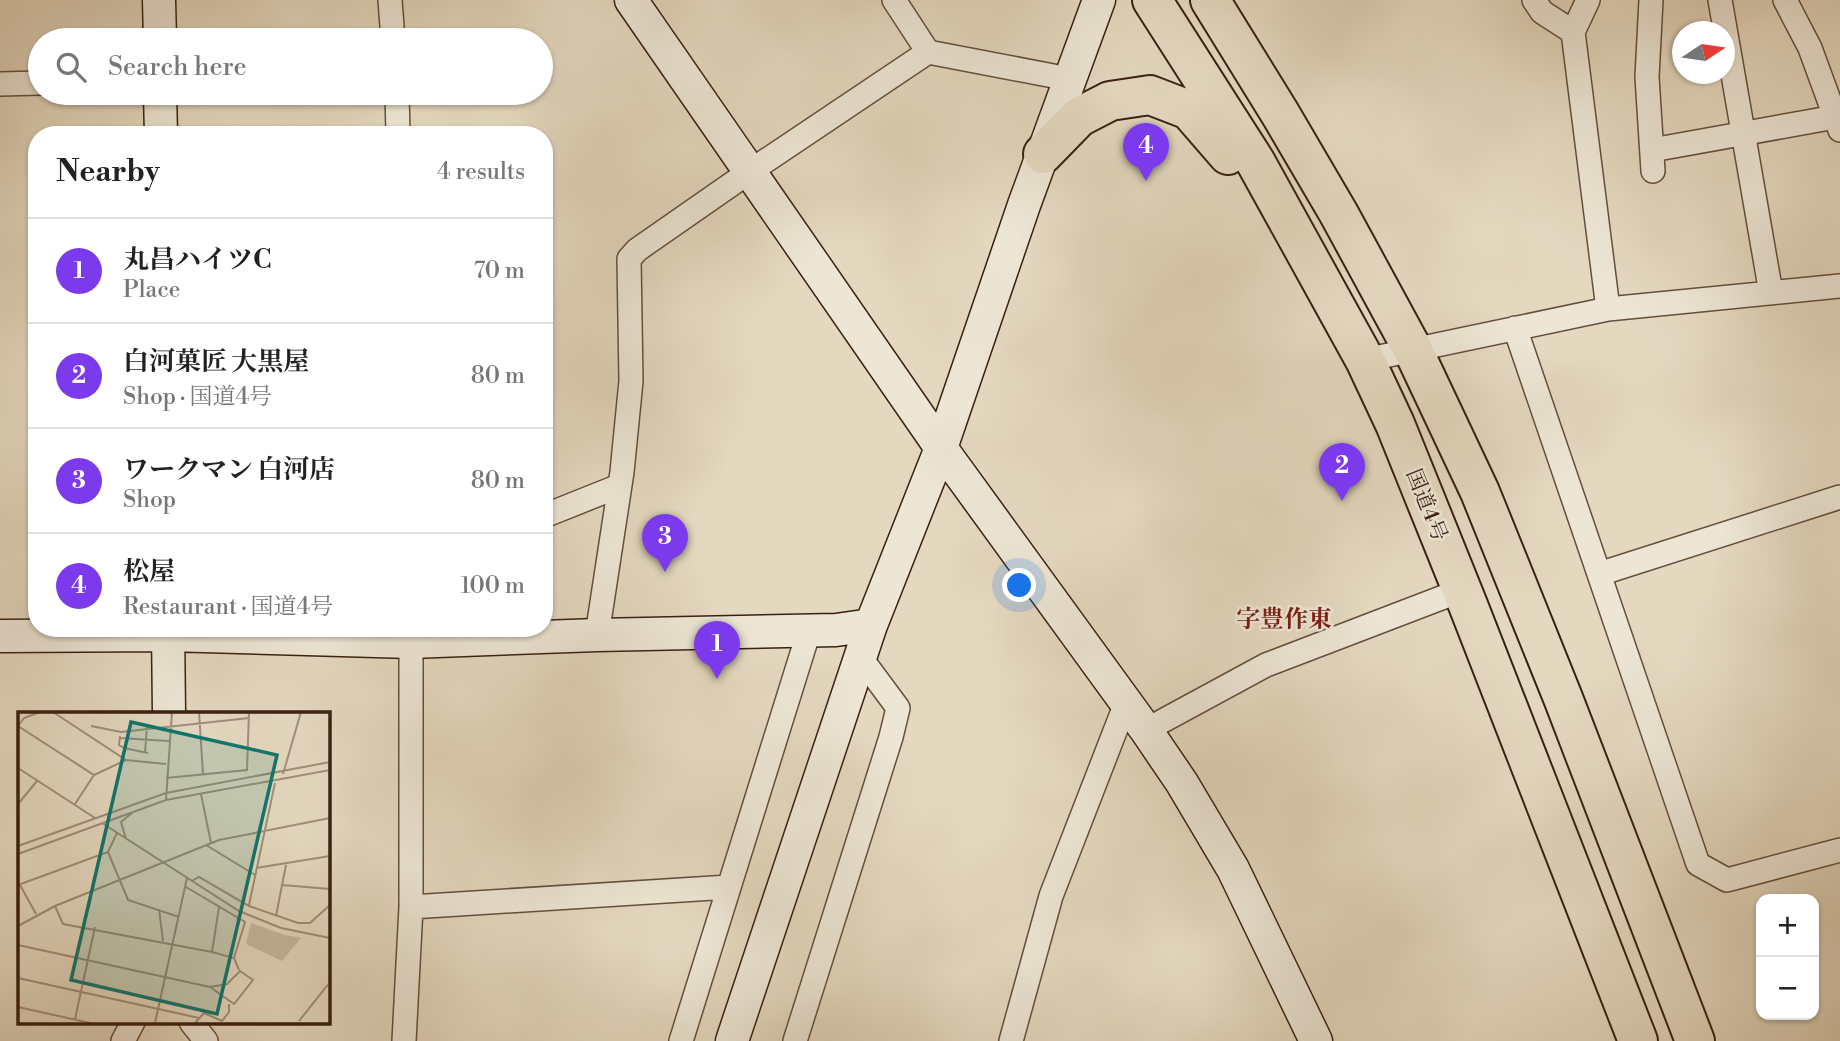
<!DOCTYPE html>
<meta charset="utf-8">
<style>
body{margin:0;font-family:"Libre Bodoni","Noto Serif JP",serif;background:#f6f6f6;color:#222}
.controls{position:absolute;right:21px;bottom:21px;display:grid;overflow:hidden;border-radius:14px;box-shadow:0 2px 5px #0004}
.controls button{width:63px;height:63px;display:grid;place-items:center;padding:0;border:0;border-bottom:2px solid #e0e0e0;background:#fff;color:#222;font:35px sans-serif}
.compass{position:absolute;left:1672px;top:21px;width:63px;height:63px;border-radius:50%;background:#fff;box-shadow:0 2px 5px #0004;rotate:77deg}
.you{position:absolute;left:1020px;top:586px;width:24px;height:24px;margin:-18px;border:5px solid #fff;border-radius:50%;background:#1a73e8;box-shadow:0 0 0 10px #1a73e833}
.badge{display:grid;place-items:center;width:46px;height:46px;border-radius:50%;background:#7c3aed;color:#fff;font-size:23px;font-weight:700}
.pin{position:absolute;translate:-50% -58px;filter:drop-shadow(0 2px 4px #0008)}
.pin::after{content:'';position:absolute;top:37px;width:24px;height:21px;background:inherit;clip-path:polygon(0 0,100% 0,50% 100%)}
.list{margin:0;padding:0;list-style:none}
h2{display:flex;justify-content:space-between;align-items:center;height:91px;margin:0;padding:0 28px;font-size:30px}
h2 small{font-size:23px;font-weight:400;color:#767676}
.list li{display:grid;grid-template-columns:46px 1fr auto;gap:21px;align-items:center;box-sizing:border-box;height:105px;padding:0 28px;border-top:2px solid #e0e0e0}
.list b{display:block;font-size:26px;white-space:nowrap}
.list p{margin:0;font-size:23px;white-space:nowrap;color:#767676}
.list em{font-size:23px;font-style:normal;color:#767676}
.icon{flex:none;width:38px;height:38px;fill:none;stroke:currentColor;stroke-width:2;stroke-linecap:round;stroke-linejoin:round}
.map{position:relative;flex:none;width:1840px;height:1041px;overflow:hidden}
.search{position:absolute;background:#fff;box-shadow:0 2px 5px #0004;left:28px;top:28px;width:525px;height:77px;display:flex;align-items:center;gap:18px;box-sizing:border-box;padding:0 24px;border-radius:38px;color:#767676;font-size:26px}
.panel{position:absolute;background:#fff;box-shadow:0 2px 5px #0004;left:28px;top:126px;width:525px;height:511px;border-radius:28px}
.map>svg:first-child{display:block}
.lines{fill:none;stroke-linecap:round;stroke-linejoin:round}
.street-casing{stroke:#644f3c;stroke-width:26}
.secondary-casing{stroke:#392111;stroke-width:35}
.highway-casing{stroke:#392111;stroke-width:42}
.street{stroke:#ede6d5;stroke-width:23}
.secondary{stroke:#ede6d5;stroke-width:32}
.highway{stroke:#e4d8bf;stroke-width:38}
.labels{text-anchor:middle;stroke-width:5;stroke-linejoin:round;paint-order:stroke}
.street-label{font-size:21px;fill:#392111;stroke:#ede6d5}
.quarter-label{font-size:24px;font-weight:bold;fill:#7a1f14;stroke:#ede6d5}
.inset-road{fill:none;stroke:#a08f79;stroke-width:2}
.view{fill:#0f766e;fill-opacity:0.15;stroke:#0f766e;stroke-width:3.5}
.inset-edge{fill:none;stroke:#392111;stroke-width:3.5}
</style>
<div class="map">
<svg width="1840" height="1041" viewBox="0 0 1840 1041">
<rect width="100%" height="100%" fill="#e4d8bf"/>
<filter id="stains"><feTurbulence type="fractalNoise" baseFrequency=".00286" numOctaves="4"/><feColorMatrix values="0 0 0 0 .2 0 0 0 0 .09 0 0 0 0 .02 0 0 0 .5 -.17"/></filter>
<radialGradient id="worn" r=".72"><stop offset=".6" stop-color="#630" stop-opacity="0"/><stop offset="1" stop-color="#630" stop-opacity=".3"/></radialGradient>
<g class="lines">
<defs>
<path id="street" d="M390 0 393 40
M894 0 928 52 1069 79
M1534 0 1542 12 1573 32
M1588 0 1573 32 1608 309
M1651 0 1647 77 1653 171
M1720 0 1771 293
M1785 0 1810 48 1840 130
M0 84 40 83
M397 93 398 135
M1652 150 1835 117
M1515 328 1698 864 1727 880 1840 850
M1365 360 1608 309 1840 286
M544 516 619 486
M1599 574 1840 497
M597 635 622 472 631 381 629 259 637 250 749 172 928 52
M1146 730 1266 665 1462 590
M411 907 729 887
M191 1022 206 1041
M123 1041 133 1022
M404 1041 411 907V628
M681 1041 809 631
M795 1041 891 737 898 708 861 658
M1011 1041 1051 896 1126 703"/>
<path id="secondary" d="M159 0 160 40
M631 0 941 448 1146 730 1182 783 1233 869 1316 1041
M160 93 161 135
M168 628 169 714
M0 636 168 635 411 642 597 635 836 630 871 625
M732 1041 871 625 941 448 1024 205 1099 0"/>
<path id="highway" d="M1152 0 1255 161 1365 360 1395 424 1468 605 1638 1041
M1210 0 1281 115 1339 214 1413 350 1480 492 1563 698 1695 1041
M1043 154 1079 117 1110 101 1150 95 1189 110 1228 155"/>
</defs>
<use href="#street" class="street-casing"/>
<use href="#secondary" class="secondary-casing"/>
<use href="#highway" class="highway-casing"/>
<use href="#street" class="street"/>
<use href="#secondary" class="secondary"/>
<use href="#highway" class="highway"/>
</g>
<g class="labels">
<g class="street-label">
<text transform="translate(1427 505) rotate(68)" y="7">国道4号</text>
</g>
<g class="quarter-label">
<text x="1284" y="627">字豊作東</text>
</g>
</g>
<g transform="translate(18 712)">
<rect width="312" height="312" fill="#e4d8bf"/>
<path d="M233 211 267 223 283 226 264 249 228 232Z" fill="#c7b9a1"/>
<path class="inset-road" d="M35 0 108 48 148 52M181 0 185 62M0 14 76 63 108 48M0 14 6 6 22 0M73 14 103 20 231 6M102 24 101 33 106 36 130 41M102 26 151 29M127 41 129 14M0 56 77 106M265 62 283 0M148 66 229 58 231 0M183 82 193 131M148 88 154 0M0 92 19 69M57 92 76 63M84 111 221 199 263 216 312 226M108 127 103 110 114 101M188 133 237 163M0 134 148 81 312 50M90 140 110 188 161 205M0 142 148 88 312 58M238 156 312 144M174 169 181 165 231 194 280 211H292L312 193M0 173 90 140 99 121M2 173 18 202M264 173 312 177M168 175 227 210 216 246M231 193 257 71M37 194 45 212 194 240 216 246 221 258M141 197 145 229M258 204 268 153M0 214 37 194 201 128 312 106M0 233 192 275 209 272 222 259 235 268 216 292 192 275M194 240 201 195M0 266 181 306M0 295 72 311M57 307 77 215M281 309 312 270M137 311 169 166M177 311 186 301 204 309 211 300V292"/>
<path class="view" d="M113 10 259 43 199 302 53 268Z"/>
<rect width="312" height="312" class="inset-edge"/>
</g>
<rect width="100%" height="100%" filter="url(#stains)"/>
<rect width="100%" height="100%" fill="url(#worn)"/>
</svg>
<div class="controls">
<button>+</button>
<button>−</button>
</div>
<svg class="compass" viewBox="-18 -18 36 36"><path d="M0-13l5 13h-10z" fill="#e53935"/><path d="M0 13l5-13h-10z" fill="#767676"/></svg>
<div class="you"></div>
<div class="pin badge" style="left:717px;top:679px">1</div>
<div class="pin badge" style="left:1342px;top:501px">2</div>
<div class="pin badge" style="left:665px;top:572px">3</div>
<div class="pin badge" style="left:1146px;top:181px">4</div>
<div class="search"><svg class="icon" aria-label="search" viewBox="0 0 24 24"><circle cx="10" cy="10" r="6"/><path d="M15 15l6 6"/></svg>Search here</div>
<section class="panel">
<h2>Nearby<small>4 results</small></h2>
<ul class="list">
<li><span class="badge">1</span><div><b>丸昌ハイツC</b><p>Place</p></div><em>70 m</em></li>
<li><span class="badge">2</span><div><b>白河菓匠 大黒屋</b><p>Shop · 国道4号</p></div><em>80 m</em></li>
<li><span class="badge">3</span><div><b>ワークマン 白河店</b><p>Shop</p></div><em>80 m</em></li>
<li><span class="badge">4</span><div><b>松屋</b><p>Restaurant · 国道4号</p></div><em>100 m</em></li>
</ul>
</section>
</div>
